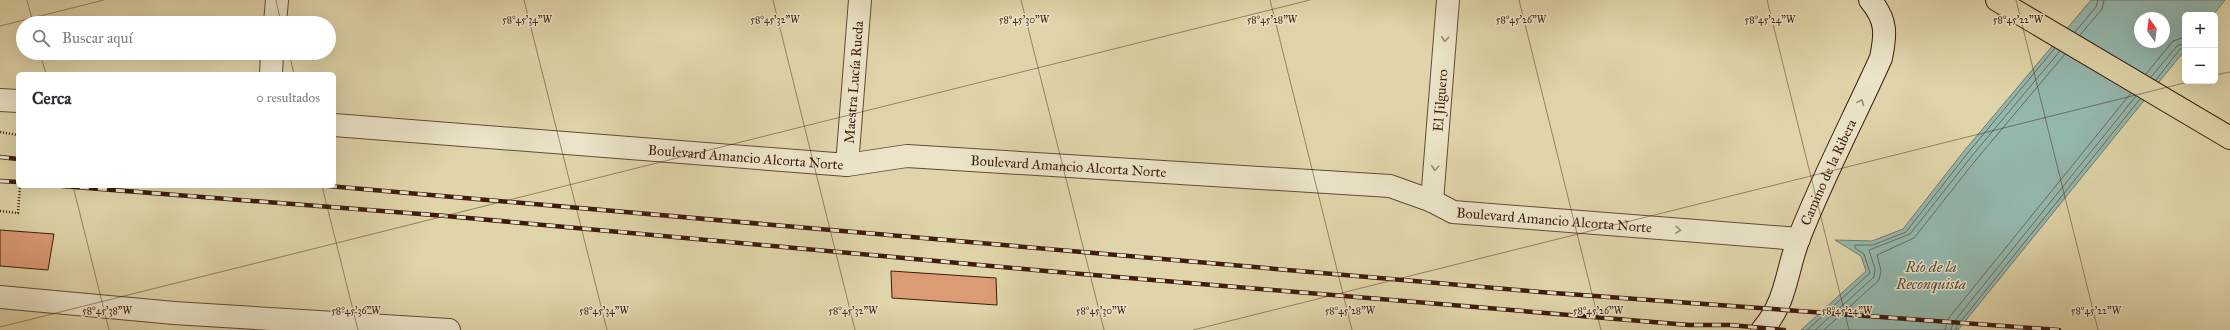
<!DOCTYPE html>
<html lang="es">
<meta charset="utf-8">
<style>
body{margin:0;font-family:"IM FELL Great Primer",serif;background:#f7f7f7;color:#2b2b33}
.controls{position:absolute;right:12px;top:12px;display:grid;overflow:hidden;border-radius:6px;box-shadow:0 4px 16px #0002}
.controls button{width:36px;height:36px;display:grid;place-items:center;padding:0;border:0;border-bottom:1px solid #e1e1e2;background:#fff;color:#2b2b33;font:20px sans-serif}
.compass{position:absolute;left:2134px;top:12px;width:36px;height:36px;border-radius:50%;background:#fff;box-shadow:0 4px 16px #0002;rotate:346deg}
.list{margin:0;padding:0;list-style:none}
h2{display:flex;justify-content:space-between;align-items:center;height:52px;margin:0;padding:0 16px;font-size:17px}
h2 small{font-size:13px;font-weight:400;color:#7c7c81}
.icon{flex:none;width:22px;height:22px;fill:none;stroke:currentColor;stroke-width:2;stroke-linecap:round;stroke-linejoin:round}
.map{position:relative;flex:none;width:2230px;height:330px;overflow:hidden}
.search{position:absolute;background:#fff;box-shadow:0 4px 16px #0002;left:16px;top:16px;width:320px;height:44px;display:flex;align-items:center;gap:10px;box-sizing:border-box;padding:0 14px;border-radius:22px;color:#7c7c81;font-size:15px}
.panel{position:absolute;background:#fff;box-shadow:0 4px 16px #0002;left:16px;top:72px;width:320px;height:116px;border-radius:6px}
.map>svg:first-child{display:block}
.water{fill:#94b8ae;stroke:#72796e;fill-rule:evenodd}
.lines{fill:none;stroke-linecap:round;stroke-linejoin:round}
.shore{stroke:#696a5e;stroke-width:1}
.building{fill:#db9b75;stroke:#3e1b0d}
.street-casing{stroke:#664a34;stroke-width:24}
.secondary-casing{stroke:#3e1b0d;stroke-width:24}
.primary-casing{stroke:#3e1b0d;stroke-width:24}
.path{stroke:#3e1b0d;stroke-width:2.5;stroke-dasharray:1 2;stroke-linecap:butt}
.street{stroke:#ebe4c8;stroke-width:22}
.secondary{stroke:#ebe4c8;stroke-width:22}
.primary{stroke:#e0d5aa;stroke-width:22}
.rail-casing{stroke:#3e1b0d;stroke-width:4.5}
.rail{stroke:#ebe4c8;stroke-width:3;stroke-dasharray:9;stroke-linecap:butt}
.oneway{stroke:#9d8a74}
.ticks{fill:none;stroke:#3e1b0d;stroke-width:1;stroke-opacity:0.45}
.labels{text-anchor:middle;stroke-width:3;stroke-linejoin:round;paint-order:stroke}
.street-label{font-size:14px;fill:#3e1b0d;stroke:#ebe4c8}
.water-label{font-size:15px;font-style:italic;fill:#584a3d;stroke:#ebe4c8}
.ticks-label{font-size:10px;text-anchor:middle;fill:#3e1b0d;stroke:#ebe4c8;stroke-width:3;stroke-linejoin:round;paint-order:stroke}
</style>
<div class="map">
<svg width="2230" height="330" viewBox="0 0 2230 330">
<rect width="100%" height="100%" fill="#e0d5aa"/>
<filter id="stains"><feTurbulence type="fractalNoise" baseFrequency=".005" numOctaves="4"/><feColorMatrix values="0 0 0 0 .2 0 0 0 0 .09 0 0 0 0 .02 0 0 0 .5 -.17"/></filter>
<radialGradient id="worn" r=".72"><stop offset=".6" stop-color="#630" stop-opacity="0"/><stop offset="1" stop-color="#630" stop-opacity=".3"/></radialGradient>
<path class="water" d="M2091 0H2225L2213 15H2185V50L1958 330H1801L1866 271 1861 256 1835 240 1872 241 1903 229 1964 151ZM2140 18H2164V42H2140Z"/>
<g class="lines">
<path class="shore" d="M2075 32 2096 7 2098 0
M2080 35 2102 9 2104 0
M2146 74 2173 41 2185 37
M2151 77 2177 46 2185 43
M2156 80 2180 49 2185 48
M1807 330 1870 273 1864 254 1855 248V245H1873L1906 232 1967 154 2055 48
M1815 330 1874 277 1875 269 1869 250 1910 234 1971 157 2060 51
M1824 330 1879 280 1881 271 1877 255 1914 238 1975 161 2065 54
M1945 330 1948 319 2131 93
M1951 330 1953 323 2136 96
M1956 330 1957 326 2140 99"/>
</g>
<path class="building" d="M0 230 54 234 48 270 0 266Z
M891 271 996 278 997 305 892 298Z"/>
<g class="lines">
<defs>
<g id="street">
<path d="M275 23 277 0"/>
<path d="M271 74 272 53"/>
<path d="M0 100 18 101"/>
<path id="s1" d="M334 125 847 165 907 156 1390 186 1432 201 1453 212 1799 239"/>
<path id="s2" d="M847 165 860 0"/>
<path id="s3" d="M1432 201 1448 0"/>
<path d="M0 297 174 313 449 330"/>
</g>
<g id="secondary">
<path id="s4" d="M1762 330C1787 302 1786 271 1799 238 1823 177 1854 118 1881 58 1886 34 1887 20 1870 0"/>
</g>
<path id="primary" d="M1997 0 2230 138"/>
</defs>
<use href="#street" class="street-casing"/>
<use href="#secondary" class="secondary-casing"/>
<use href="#primary" class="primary-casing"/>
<path class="path" d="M0 132 18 135
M0 211 18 213 20 186"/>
<use href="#street" class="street"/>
<use href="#secondary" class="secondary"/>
<use href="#primary" class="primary"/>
<defs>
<path id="rail" d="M0 157 18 159
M0 181 18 182
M62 186 446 216 1046 271 1689 325H1730L1784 330
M328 186 1540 292 2059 330"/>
</defs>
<use href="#rail" class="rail-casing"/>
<use href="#rail" class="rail"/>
</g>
<defs><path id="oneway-chevron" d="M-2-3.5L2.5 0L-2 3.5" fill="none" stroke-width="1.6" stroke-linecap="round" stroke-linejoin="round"/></defs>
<g class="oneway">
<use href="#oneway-chevron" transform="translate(1445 39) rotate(95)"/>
<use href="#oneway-chevron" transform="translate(1861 102) rotate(-66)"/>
<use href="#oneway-chevron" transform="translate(1435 168) rotate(95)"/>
<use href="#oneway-chevron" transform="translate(1678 230) rotate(5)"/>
</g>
<path class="ticks" d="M27 0 33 23M276 0 281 23M524 0 607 330M773 0 855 330M1021 0 1104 330M1270 0 1352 330M1519 0 1601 330M1767 0 1849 330M2016 0 2098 330M0 26 104 0M40 53 46 74M289 53 294 74M2215 75 2230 72M73 186 109 330M322 186 358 330M0 327 1310 0M1193 330 2192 81"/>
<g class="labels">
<g class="street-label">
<text dy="5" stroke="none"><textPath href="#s2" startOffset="83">Maestra Lucía Rueda</textPath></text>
<text dy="5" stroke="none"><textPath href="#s3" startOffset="101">El Jilguero</textPath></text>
<text dy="5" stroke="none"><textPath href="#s1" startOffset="413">Boulevard Amancio Alcorta Norte</textPath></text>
<text dy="5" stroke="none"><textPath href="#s1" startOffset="737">Boulevard Amancio Alcorta Norte</textPath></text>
<text dy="5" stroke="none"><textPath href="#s4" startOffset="172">Camino de la Ribera</textPath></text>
<text dy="5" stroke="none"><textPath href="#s1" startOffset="1229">Boulevard Amancio Alcorta Norte</textPath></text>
</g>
<g class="water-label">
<text x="1931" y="272">Río de la<tspan x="1931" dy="17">Reconquista</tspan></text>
</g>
</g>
<g class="ticks-label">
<text x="527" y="23">58°45'34"W</text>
<text x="775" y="23">58°45'32"W</text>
<text x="1024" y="23">58°45'30"W</text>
<text x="1272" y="23">58°45'28"W</text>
<text x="1521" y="23">58°45'26"W</text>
<text x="1770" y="23">58°45'24"W</text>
<text x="2018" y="23">58°45'22"W</text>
<text x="107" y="314">58°45'38"W</text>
<text x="356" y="314">58°45'36"W</text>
<text x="604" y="314">58°45'34"W</text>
<text x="853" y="314">58°45'32"W</text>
<text x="1101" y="314">58°45'30"W</text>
<text x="1350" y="314">58°45'28"W</text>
<text x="1598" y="314">58°45'26"W</text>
<text x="1847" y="314">58°45'24"W</text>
<text x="2096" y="314">58°45'22"W</text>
</g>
<rect width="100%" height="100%" filter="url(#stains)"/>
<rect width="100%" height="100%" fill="url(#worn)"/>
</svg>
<div class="controls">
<button>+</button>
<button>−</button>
</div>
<svg class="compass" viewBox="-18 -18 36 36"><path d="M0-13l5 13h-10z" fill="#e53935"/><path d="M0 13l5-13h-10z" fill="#7c7c81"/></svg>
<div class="search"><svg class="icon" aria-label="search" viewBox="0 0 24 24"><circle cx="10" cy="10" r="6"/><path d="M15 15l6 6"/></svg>Buscar aquí</div>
<section class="panel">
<h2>Cerca<small>0 resultados</small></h2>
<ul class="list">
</ul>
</section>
</div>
